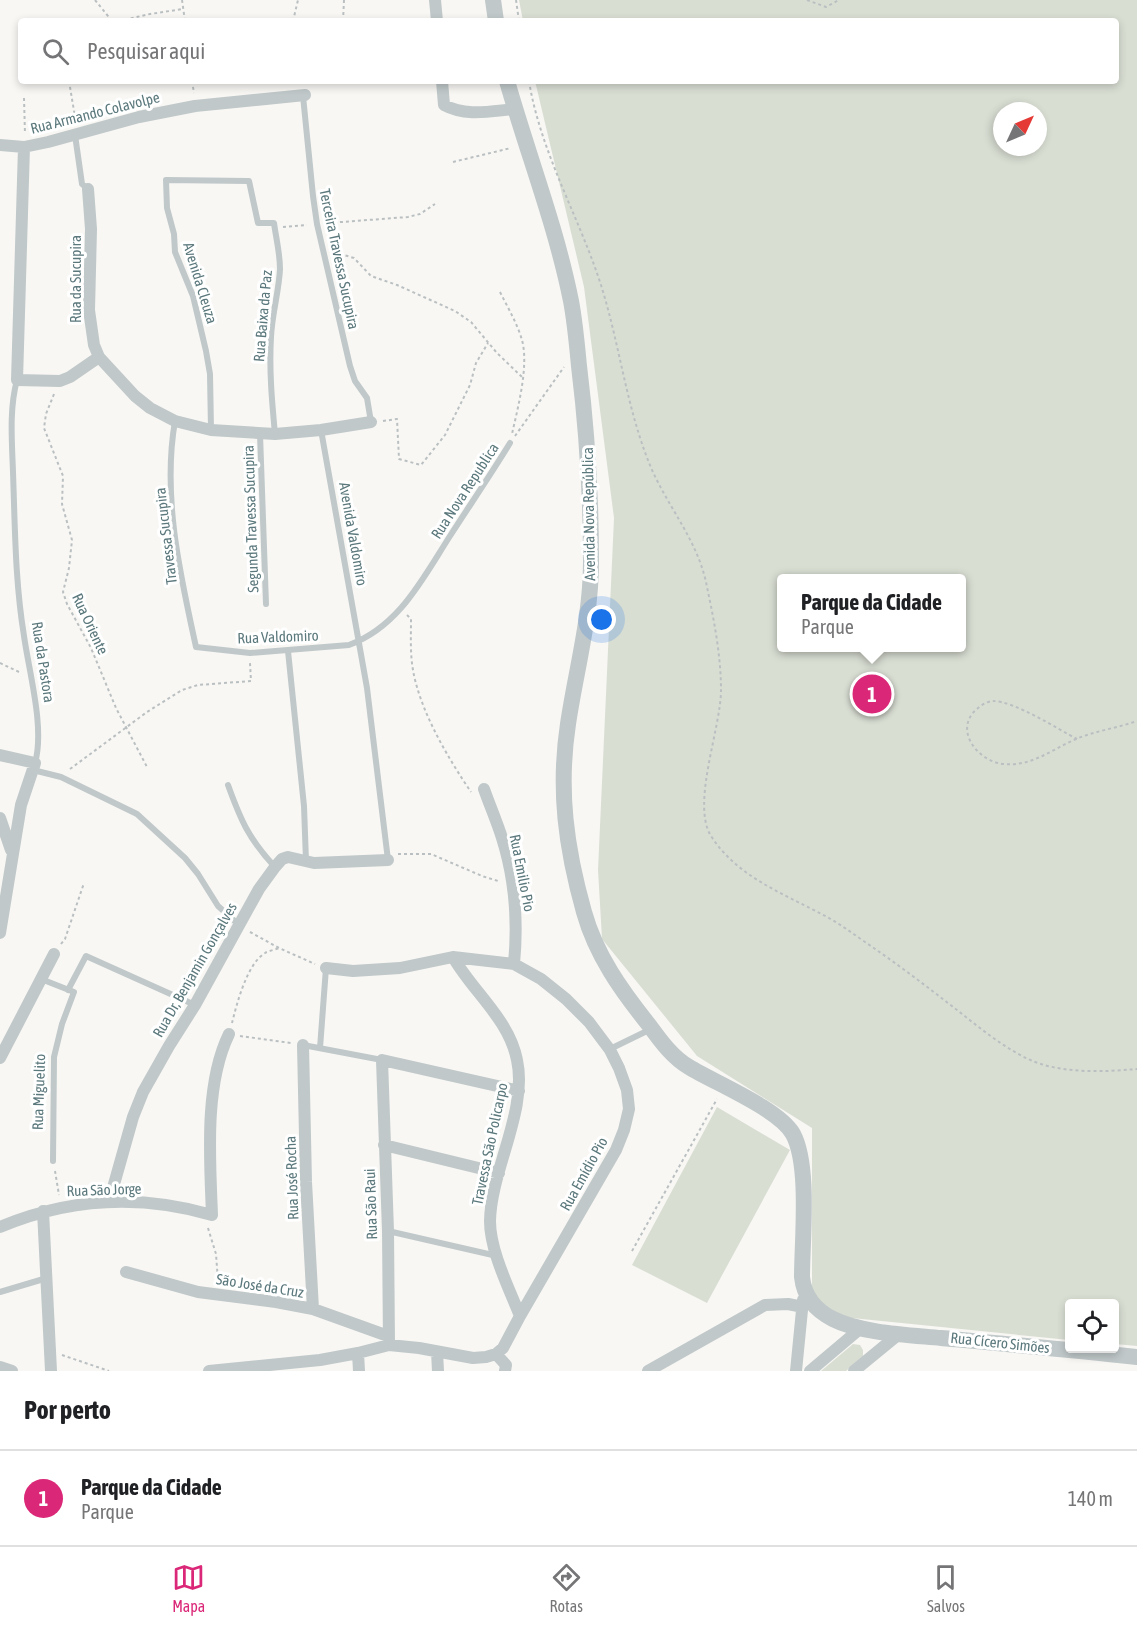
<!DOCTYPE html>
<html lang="pt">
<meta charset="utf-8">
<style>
body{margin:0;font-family:"Asap Condensed",sans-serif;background:#f6f6f6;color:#202124}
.controls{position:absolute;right:18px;bottom:18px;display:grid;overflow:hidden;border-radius:6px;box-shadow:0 3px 9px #0003}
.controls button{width:54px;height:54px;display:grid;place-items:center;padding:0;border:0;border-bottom:2px solid #e0e0e0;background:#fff;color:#202124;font:30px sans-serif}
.compass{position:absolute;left:993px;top:102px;width:54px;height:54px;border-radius:50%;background:#fff;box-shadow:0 3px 9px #0003;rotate:46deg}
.you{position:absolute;left:602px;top:620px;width:21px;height:21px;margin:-15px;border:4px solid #fff;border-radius:50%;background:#1a73e8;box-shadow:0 0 0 9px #1a73e833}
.badge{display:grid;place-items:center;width:39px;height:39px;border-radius:50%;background:#db2777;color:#fff;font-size:20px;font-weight:700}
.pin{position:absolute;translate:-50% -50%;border:3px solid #fff;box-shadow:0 2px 6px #0006}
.popup{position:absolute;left:777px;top:574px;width:189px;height:78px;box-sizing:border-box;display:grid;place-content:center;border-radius:6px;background:#fff;filter:drop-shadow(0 2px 4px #0005);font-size:20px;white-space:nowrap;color:#757577}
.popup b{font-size:22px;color:#202124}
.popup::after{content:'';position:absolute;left:50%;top:100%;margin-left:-12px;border:12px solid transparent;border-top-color:#fff}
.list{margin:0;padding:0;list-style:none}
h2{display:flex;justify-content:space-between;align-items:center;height:78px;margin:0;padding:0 24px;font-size:26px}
h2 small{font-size:20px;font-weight:400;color:#757577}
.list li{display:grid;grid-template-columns:39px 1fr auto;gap:18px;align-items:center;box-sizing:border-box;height:96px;padding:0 24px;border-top:2px solid #e0e0e0}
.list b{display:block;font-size:22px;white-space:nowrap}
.list p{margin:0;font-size:20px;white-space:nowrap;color:#757577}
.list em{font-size:20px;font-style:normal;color:#757577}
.icon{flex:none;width:33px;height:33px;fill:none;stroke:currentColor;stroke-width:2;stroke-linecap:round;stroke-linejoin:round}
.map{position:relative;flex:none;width:1137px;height:1371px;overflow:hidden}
.search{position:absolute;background:#fff;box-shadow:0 3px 9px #0003;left:18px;right:18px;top:18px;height:66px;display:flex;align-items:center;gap:15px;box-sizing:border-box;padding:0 21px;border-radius:6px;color:#757577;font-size:22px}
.sheet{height:174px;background:#fff}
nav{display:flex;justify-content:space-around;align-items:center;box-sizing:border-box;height:84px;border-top:2px solid #e0e0e0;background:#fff;font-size:16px;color:#757577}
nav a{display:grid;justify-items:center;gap:3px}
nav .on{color:#db2777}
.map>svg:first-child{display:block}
.green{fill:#d9ded3;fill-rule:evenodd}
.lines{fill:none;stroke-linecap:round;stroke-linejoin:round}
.path{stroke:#bac0c1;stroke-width:2;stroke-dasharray:3 3;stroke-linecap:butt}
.service{stroke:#c0c8c9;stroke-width:6}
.minor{stroke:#c0c8c9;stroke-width:12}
.tertiary{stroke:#c0c8c9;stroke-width:16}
.labels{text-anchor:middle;stroke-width:6;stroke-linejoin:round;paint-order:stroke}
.street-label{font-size:15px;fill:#5b787c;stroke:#fff}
</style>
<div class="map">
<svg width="1137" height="1371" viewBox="0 0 1137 1371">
<rect width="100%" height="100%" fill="#f8f7f4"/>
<path class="green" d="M519 0H1137V1346L1115 1344 1114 1304H1070L1069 1340 812 1314V1128L697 1056 602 939 598 870 614 518 584 287 535 81H1116V21H523ZM1002 111H1038V147H1002ZM782 578H962V648H782Z
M717 1107 790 1150 707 1303 632 1265Z
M853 1344 860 1345 863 1350V1356L846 1371H821Z"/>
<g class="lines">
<path class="path" d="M95 0 112 21
M182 0 185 21
M516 0 519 21
M807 0 826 7 839 0
M119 21 150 14 183 9
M293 21 298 0
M343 21 344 0
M69 81 76 123
M192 81 194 93
M529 81C541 156 583 223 604 295 621 353 628 414 652 470 670 510 699 543 707 587 714 620 721 656 721 690 721 728 691 804 711 836 738 878 785 894 827 917 840 924 852 933 865 942 893 961 921 982 948 1003 974 1023 999 1045 1028 1059 1060 1074 1103 1072 1137 1069
M24 98 25 134
M453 162 511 148
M328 223 408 217 420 214 435 204
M283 227 307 225
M334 252 354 258 371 276 397 285 455 311 471 322 497 353 522 377
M500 292C508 308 517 323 522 340 529 366 518 407 512 434
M54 394 46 414 44 428 63 476 62 504 72 540 69 568 63 592 67 604 91 648 116 708 147 767
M383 421 397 419 399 459 421 465 445 435 470 385 476 363 488 343
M515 436 564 367
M407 615 411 619C411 636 410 653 413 670 420 711 448 758 471 792
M0 663 19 672
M1077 739C1058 729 1014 701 993 701 988 701 981 705 977 709 953 729 977 761 1003 764 1031 767 1051 750 1076 739 1095 731 1117 728 1137 721
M70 769 147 712 182 690 198 685 251 681 250 663
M398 854H431L482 876 498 881
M250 932 279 948 315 964
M61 944 65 939 84 883
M232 1023C237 1003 247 964 265 953 268 951 274 950 279 948
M240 1036 291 1043
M55 1171 59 1195
M208 1228 216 1254 218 1281
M632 1251 717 1099
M62 1355 109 1371"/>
<path class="service" d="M303 96 313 196 317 224 350 366 355 381 367 398 371 422
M75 135 82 184 88 189
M17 380C9 409 12 442 13 472 15 527 15 581 24 636 29 672 45 728 35 763
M175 421C162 496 180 574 196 647L250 653 349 645C399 627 423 578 450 536 470 505 491 474 510 443
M211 430 210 374 206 351 193 296 175 252 174 234 167 208 166 180 249 181 258 223H274C276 238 280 253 280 269 279 291 272 314 271 337 269 370 272 402 275 434
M321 430 367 688 388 860
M260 434 266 604
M288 651 304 806 306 861
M33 770 61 777 137 814 185 858 198 874 218 906 239 925
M228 785C241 821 249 839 275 867
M41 979 74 992 62 1024 54 1057 53 1161
M68 990 86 956 195 1005
M303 1045 382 1060
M320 1048 326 968
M610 1049 649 1030
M388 1231 497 1256
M0 1292 47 1278"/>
<path class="minor" d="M435 0 437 21
M442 81 444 105C466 117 491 111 515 109
M0 145 24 147 48 142 139 117 195 106 305 95
M24 147 17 380 60 381 70 377 99 357
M88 189 91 229 89 310 94 345 99 357 135 396 150 408 175 421 211 430 275 434 321 430 371 422
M0 755 35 763 21 805 0 933
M484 789C490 806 497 822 502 838 515 879 518 922 514 964
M0 818 11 850
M453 957C473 992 509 1019 517 1060 528 1110 491 1170 490 1221 490 1251 509 1288 520 1316
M303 1045 306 1182 313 1309
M0 1058 54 954
M384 1145 499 1173
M109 1202 133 1117 143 1092 169 1046 195 1005 259 889 275 867 282 859 288 857 314 863 388 860
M43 1211 51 1371
M0 1227C69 1198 140 1194 212 1215 210 1160 204 1085 229 1034
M126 1272 198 1292 276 1302 313 1309 388 1336
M389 1345 388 1231 382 1060 519 1091
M437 1352 438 1371
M358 1353 359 1371
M496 1354 506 1365 505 1371
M0 1367 12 1371
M209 1371 320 1360 358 1353 389 1345 419 1348 473 1358 486 1357 496 1354 503 1348 520 1316 616 1150 624 1130 629 1109 627 1090 619 1068 610 1050 589 1022 566 999 541 979 514 964 453 957 400 968 353 971 326 968
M648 1371 765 1305 788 1304 803 1307
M796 1371 803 1300
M810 1371 861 1328
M854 1371 899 1334"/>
<path class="tertiary" d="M493 0 496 21
M507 81C528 155 556 226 571 301 575 322 577 345 579 366 587 431 591 497 591 562 591 618 576 670 568 724 558 790 566 848 584 912 596 955 621 990 649 1025 660 1040 672 1057 689 1067 715 1083 779 1109 793 1134 810 1165 802 1240 802 1277 804 1296 815 1310 833 1319 860 1333 910 1335 941 1338 1006 1344 1072 1350 1137 1357"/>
</g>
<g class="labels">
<g class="street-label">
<text transform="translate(95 113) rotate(-14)" y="5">Rua Armando Colavolpe</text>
<text transform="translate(339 259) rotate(78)" y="5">Terceira Travessa Sucupira</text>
<text transform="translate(76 279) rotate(-90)" y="5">Rua da Sucupira</text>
<text transform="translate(200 283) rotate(73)" y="5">Avenida Cleuza</text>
<text transform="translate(263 316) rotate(-85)" y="5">Rua Baixa da Paz</text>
<text transform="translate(465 491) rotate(-57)" y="5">Rua Nova Republica</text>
<text transform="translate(589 514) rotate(-91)" y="5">Avenida Nova República</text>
<text transform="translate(251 519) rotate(-92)" y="5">Segunda Travessa Sucupira</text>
<text transform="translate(353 534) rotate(80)" y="5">Avenida Valdomiro</text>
<text transform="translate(166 536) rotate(-97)" y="5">Travessa Sucupira</text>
<text transform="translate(90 624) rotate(65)" y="5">Rua Oriente</text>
<text transform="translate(278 637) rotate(-2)" y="5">Rua Valdomiro</text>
<text transform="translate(43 662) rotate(81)" y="5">Rua da Pastora</text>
<text transform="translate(522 873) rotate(79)" y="5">Rua Emilio Pio</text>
<text transform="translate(195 970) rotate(-60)" y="5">Rua Dr, Benjamin Gonçalves</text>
<text transform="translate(39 1092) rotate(-88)" y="5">Rua Miguelito</text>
<text transform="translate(490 1144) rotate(-78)" y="5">Travessa São Policarpo</text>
<text transform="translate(584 1174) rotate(-61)" y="5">Rua Emídio Pio</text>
<text transform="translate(292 1178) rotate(-92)" y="5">Rua José Rocha</text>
<text transform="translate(104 1190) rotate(-2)" y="5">Rua São Jorge</text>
<text transform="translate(371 1204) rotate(-92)" y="5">Rua São Raui</text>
<text transform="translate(260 1286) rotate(9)" y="5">São José da Cruz</text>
<text transform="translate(1000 1343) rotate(6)" y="5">Rua Cícero Simões</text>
</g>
</g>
</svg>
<div class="controls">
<button><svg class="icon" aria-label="locate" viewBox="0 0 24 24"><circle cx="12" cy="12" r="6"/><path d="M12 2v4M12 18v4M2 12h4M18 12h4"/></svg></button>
</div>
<svg class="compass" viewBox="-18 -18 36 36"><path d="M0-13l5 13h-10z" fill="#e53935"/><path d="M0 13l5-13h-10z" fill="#757577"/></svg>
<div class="you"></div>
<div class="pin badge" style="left:872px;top:694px">1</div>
<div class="popup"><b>Parque da Cidade</b>Parque</div>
<div class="search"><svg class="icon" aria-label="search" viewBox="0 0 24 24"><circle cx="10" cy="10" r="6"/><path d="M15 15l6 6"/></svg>Pesquisar aqui</div>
</div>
<section class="sheet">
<h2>Por perto<small></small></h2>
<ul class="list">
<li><span class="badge">1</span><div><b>Parque da Cidade</b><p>Parque</p></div><em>140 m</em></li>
</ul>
</section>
<nav>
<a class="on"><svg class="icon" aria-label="map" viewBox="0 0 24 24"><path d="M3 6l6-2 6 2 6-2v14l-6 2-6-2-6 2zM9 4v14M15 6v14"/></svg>Mapa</a>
<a><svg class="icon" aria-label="directions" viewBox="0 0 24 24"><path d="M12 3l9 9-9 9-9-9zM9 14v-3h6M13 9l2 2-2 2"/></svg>Rotas</a>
<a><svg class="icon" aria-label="saved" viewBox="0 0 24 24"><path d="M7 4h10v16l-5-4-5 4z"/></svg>Salvos</a>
</nav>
